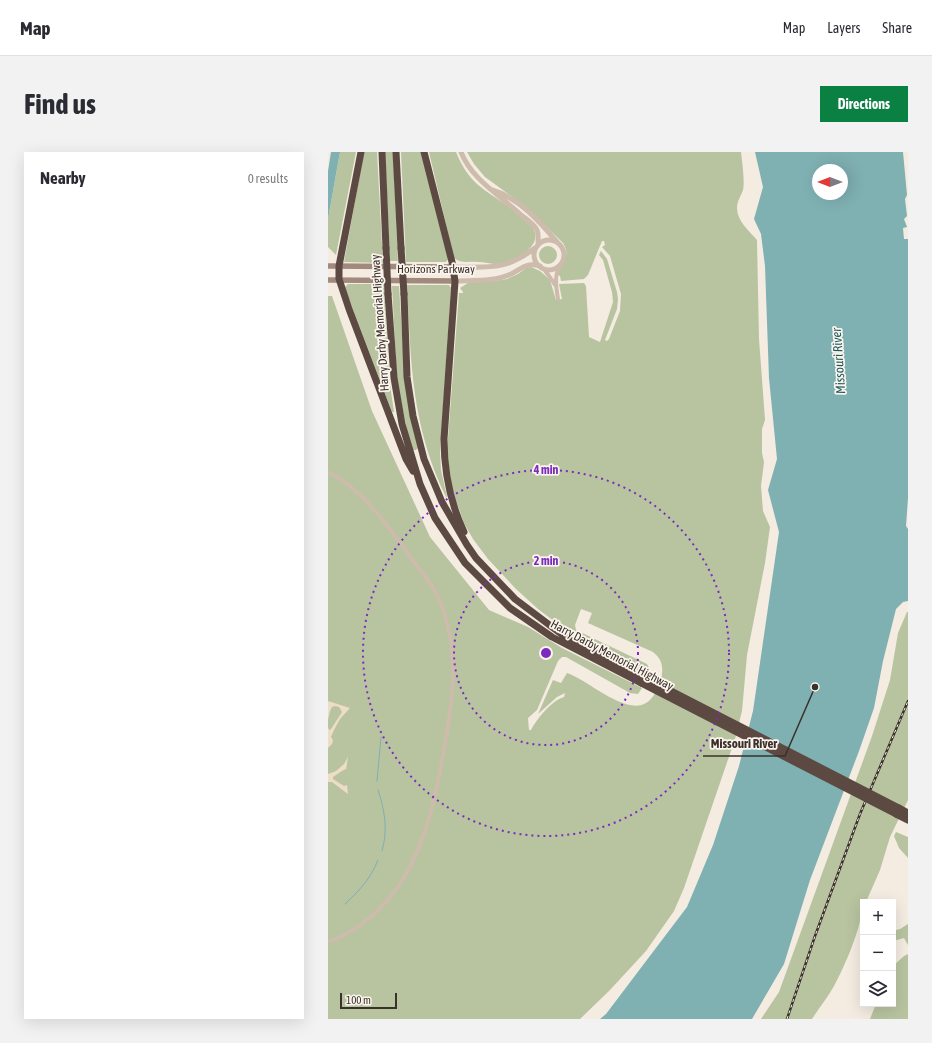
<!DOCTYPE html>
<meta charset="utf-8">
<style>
body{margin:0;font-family:"Asap Condensed",sans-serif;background:#f2f2f3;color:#2b2b33}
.controls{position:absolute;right:12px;bottom:12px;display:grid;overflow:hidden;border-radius:0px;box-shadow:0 4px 16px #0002}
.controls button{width:36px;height:36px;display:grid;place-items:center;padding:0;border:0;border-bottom:1px solid #e1e1e2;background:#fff;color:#2b2b33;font:20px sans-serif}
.compass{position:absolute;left:484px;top:12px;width:36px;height:36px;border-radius:50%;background:#fff;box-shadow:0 4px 16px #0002;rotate:270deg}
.scale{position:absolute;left:12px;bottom:10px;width:57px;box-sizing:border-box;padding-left:4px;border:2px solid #3b302b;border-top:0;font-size:11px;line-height:14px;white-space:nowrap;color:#3b302b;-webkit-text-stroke:3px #fbf5ee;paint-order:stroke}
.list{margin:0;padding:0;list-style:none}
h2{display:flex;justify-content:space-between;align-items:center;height:52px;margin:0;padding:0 16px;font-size:17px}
h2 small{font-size:13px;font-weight:400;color:#7c7c81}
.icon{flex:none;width:22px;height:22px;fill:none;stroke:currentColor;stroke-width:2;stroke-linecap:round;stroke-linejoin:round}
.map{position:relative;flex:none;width:580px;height:867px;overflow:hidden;border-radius:0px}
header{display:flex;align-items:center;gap:24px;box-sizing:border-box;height:56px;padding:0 20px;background:#fff;border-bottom:1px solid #e1e1e2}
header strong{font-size:19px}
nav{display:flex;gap:22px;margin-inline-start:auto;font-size:14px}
.intro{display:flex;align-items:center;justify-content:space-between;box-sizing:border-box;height:96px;padding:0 24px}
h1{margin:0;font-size:28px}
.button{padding:10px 18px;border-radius:0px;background:#0b8043;color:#fff;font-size:14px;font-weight:700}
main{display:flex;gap:24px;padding:0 24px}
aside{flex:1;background:#fff;border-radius:0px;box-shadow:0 4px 16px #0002}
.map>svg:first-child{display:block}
.green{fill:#b8c4a0}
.plaza{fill:#ecdcc8}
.water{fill:#7fb0b2;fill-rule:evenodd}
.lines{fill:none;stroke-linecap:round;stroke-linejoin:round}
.stream{stroke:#7fb0b2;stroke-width:1}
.minor{stroke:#cdbbac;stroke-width:4}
.tertiary{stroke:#cdbbac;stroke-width:5}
.secondary{stroke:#a18a7d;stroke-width:5.5}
.motorway{stroke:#5c4a42;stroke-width:7}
.rail-casing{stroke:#3b302b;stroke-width:2.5}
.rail{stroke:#fbf5ee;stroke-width:1;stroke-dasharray:3;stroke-linecap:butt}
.motorway-bridge{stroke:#5c4a42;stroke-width:7}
.ring{fill:none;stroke:#7b2cbf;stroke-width:2;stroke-dasharray:2 4}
.labels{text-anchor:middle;stroke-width:3.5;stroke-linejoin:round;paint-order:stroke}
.street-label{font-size:12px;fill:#3b302b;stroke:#fbf5ee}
.water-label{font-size:13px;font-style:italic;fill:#1f5a5e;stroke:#fbf5ee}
.centre{fill:#7b2cbf;stroke:#fbf5ee;stroke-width:2}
.ring-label{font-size:12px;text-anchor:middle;font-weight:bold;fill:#7b2cbf;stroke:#fbf5ee;stroke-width:3.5;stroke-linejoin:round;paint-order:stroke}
.leader{fill:none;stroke:#3b302b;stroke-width:1.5}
.callout-dot{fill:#3b302b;stroke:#fbf5ee;stroke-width:1.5}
.callout-label{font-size:13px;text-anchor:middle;font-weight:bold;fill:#3b302b;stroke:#fbf5ee;stroke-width:3.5;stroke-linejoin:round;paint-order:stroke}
</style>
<header>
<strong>Map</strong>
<nav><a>Map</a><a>Layers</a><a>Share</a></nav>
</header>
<div class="intro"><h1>Find us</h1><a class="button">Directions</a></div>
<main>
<aside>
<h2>Nearby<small>0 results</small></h2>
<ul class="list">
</ul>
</aside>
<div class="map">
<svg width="580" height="867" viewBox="0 0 580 867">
<rect width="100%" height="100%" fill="#f4ebe1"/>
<path class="green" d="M12 0H28L8 103 0 95V67Z
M36 0H49L55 111 16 110Z
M57 0H65L70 109H62Z
M73 0H93L120 107 119 109 117 110H78Z
M101 0H128C141 32 155 36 181 55 189 61 197 69 205 76 216 95 187 108 172 112 165 113 157 110 150 110 141 109 133 112 126 106Z
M139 0H413C414 9 417 30 415 38 413 44 409 49 409 56 409 69 421 79 429 88L431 187 437 268 434 277V301L436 310 433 334 435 359 442 375 437 411 419 503 414 559 407 587 356 736 346 759 318 799 281 839 252 867H0V144H4L44 259 102 385 161 458 200 475 234 496 314 536 310 542 302 541 238 505H234L230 509 209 558 200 566 201 578H203C209 567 223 549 236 545L237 541 229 545 210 562 225 528 233 531 239 521C262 528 309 576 327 541 330 534 334 528 334 521 335 511 332 506 325 500L260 471 264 461 253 457 247 473 248 478 319 512 322 518 320 524 246 484 210 457 188 437 160 407 145 387 136 371 123 334 119 300 131 141H135V140L132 136 140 131 167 129 179 127 190 122 198 116 203 115 212 119 222 128 228 148 234 147 231 132 256 131 258 134 261 185 272 190 285 150 284 140 275 108 271 103 273 99 279 107 289 140 290 147 289 157 277 188 279 189 281 187 292 159 293 142 282 104 274 95 277 93 276 89H274L260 123 256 127 233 129 232 124 230 123C232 110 244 106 235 91L197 54 157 25 146 12Z
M211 103a9 9 0 1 1 18 0a9 9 0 1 1-18 0Z
M20 132H56L61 226 66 260H64L18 139 17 135Z
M79 133H121L123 136 112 301 113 318 119 345H118C83 273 83 210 79 133Z
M64 134H71L76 214 90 296 88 298H84L82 293 69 228Z
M579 460H580V648L562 685 552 718 538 750H535C535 772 517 814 506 834 500 845 491 856 484 867H433L451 840 544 584 562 528 570 481Z
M568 680 580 685V706L571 696 566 684Z
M580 772V793L576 786 565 789V779L572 777Z
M580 802V867H542L548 852H565V814L576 804Z"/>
<path class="plaza" d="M0 549 22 556 12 567 6 578 3 585 5 588 4 592 0 596V575L1 578 3 577 14 560 11 555 7 554 4 555 2 559 0 568Z
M20 605 18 618 17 617 5 625V627L16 634 19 633 20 642 4 630H0V622L8 619 16 612Z"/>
<path class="water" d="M3 0H12L0 67V19Z
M427 0H575L579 43 577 47 579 64 576 67 579 75 575 76 576 87H580V346L578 374 580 377V449L575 450 568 457 555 509 546 556 531 599 482 728 456 812 424 867H272L278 862 359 755 385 693 411 614 425 559 451 380 440 338 449 307 441 226 437 114 433 82 426 67 435 35ZM490 18H514V42H490Z"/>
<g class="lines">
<path class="stream" d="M49 629 53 585
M50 638C57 659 60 678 54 699
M17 752C32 738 43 726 50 708"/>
<path class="minor" d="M216 117 228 134
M230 147C228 135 226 123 232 113
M0 320C34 337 56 369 78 399 87 412 98 424 106 438 113 449 117 462 120 475 131 518 122 561 115 604 107 646 98 690 75 727 57 756 32 778 0 790"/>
<path class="tertiary" d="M133 0C144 28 172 43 193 63 198 67 206 72 209 78 211 83 210 88 210 93
M164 38C191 46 211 69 229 90
M206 103a15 15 0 1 1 30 0a15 15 0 1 1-30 0Z
M125 115C161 115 177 119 207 96
M127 129C145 128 166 130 183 122 194 117 197 110 212 114"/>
<path class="secondary" d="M0 114 125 115
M0 128 127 129"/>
<path class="motorway" d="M33 0 11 114V127L21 157 78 307 85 319
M54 0 58 96
M68 0 73 96
M96 0 124 110 127 129 116 287C116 321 122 350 136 380
M60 142 66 226 74 272 92 332 107 366 137 411 182 456 224 485 313 531
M76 142 79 225 85 264 96 307 114 350 139 393 148 406 187 447 240 487 316 525
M571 656 580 661
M568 662 580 668"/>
<defs>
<path id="rail" d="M459 867 487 784 532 662 580 549"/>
</defs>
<use href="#rail" class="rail-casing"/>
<use href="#rail" class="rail"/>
<path class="motorway-bridge" d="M58 96 60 142
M73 96 76 142
M316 525 571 656
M313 531 568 662"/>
</g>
<g class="ring">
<circle cx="218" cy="501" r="92"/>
<circle cx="218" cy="501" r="183"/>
</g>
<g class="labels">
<g class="street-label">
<text x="108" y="121">Horizons Parkway</text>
<text transform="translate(52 171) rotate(-94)" y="4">Harry Darby Memorial Highway</text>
<text transform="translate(284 503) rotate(28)" y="4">Harry Darby Memorial Highway</text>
</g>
<g class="water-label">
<text transform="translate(510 209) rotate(-94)" y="5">Missouri River</text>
</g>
</g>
<circle cx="218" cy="501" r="6" class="centre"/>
<g class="ring-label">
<text x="218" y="322">4 min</text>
<text x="218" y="413">2 min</text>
</g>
<path class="leader" d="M487 535L457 604H375"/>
<circle class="callout-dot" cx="487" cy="535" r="4"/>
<g class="callout-label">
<text x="416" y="596">Missouri River</text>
</g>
</svg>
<div class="controls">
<button>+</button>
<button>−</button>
<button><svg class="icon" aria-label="layers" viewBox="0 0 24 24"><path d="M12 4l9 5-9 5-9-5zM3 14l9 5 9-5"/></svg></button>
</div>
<svg class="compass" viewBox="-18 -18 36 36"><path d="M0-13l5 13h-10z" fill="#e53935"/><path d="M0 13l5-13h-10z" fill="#7c7c81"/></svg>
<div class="scale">100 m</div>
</div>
</main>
